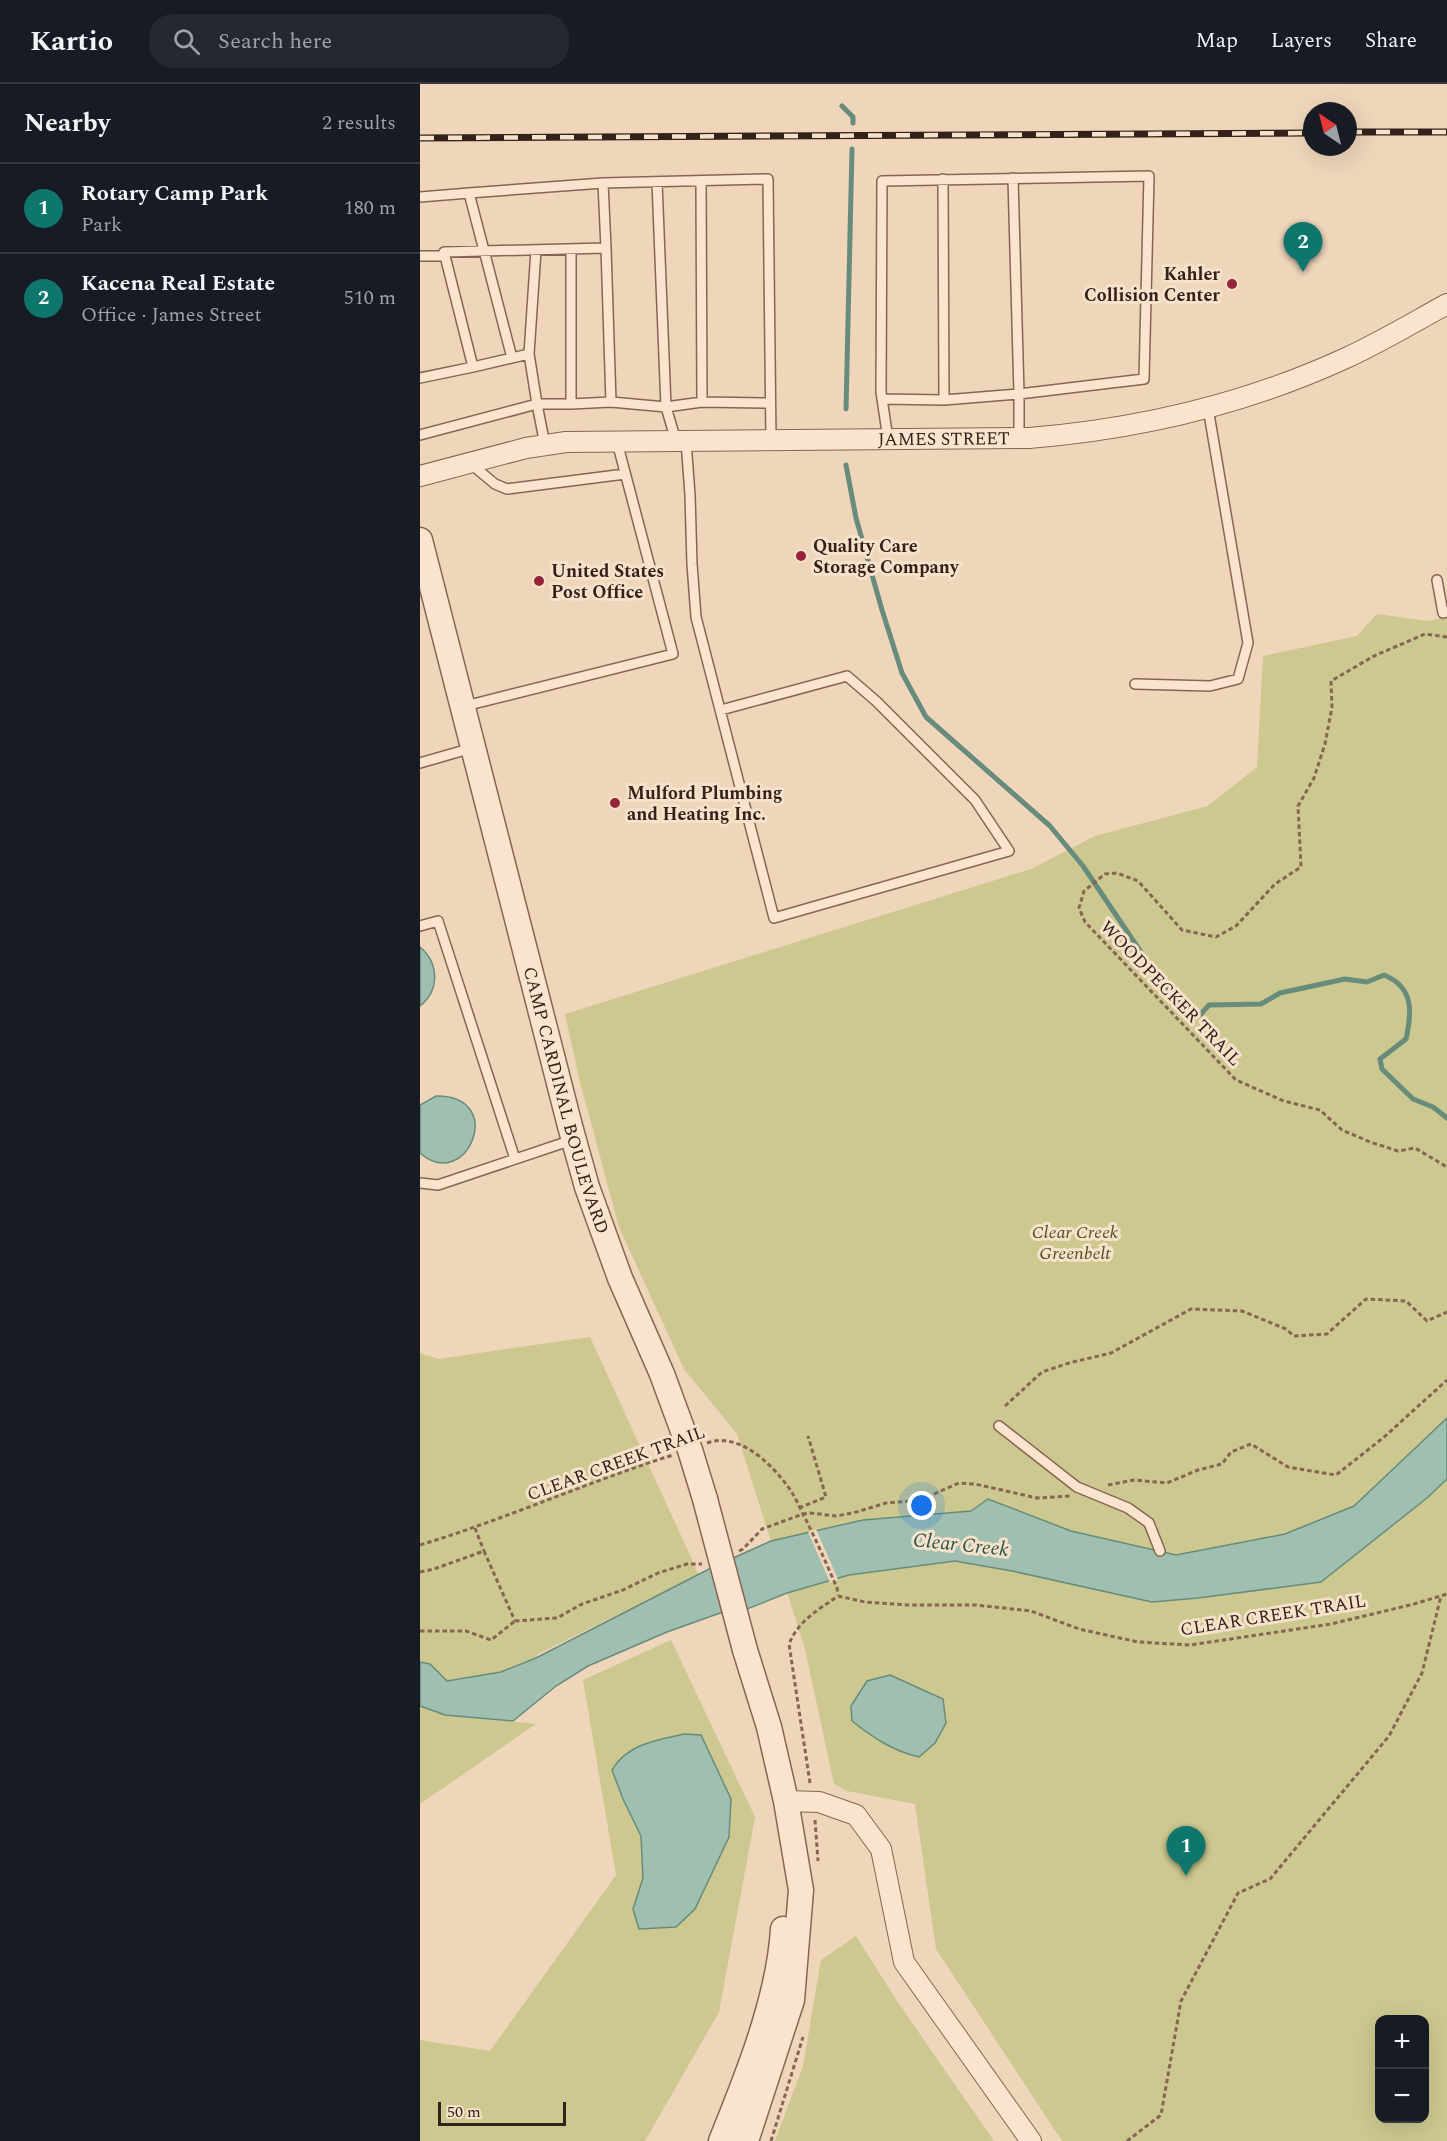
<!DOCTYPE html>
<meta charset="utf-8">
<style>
body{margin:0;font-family:Spectral,serif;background:#242831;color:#f1f3f6}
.controls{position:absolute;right:18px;bottom:18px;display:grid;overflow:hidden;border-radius:12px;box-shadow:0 6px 24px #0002}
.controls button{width:54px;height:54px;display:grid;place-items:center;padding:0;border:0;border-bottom:2px solid #363941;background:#171b24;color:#f1f3f6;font:30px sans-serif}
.compass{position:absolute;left:883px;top:18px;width:54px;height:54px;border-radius:50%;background:#171b24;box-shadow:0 6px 24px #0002;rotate:325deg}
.scale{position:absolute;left:18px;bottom:15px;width:128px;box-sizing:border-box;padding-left:6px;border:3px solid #34221a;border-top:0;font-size:16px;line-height:21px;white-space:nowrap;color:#34221a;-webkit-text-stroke:4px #f6e1ca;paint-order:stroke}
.you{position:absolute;left:502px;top:1422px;width:21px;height:21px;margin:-15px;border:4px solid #fff;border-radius:50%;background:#1a73e8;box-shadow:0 0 0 9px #1a73e833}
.badge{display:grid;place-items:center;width:39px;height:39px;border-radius:50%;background:#0f766e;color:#fff;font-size:20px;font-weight:700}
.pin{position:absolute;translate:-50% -50px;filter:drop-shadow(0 2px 3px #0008)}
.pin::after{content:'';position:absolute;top:32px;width:21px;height:18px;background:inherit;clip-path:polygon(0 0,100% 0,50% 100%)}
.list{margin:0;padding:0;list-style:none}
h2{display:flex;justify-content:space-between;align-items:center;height:78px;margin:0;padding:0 24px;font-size:26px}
h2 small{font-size:20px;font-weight:400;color:#9ea1a6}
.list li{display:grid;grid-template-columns:39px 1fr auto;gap:18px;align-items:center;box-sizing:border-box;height:90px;padding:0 24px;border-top:2px solid #363941}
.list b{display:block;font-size:22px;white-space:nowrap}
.list p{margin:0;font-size:20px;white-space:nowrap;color:#9ea1a6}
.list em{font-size:20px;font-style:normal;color:#9ea1a6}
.icon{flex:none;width:33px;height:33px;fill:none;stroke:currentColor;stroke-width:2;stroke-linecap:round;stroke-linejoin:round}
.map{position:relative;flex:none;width:1027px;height:2057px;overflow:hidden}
header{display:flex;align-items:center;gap:36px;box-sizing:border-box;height:84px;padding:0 30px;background:#171b24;border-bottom:2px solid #363941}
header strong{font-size:28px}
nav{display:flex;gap:33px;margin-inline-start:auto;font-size:21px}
.search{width:420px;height:54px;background:#242831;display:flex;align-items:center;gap:15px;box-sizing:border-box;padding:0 21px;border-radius:24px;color:#9ea1a6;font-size:22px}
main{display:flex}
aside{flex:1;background:#171b24}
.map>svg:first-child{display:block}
.green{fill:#ccc88f;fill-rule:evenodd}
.water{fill:#9fbfb0;stroke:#678c7c;stroke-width:1.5}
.pier{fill:#efd5ba}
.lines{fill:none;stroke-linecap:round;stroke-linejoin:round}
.stream{stroke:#678c7c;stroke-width:5}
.service-casing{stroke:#866554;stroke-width:12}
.minor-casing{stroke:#866554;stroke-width:22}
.tertiary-casing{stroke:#866554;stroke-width:27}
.path{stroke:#866554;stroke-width:3;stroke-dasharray:4.5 3;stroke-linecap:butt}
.service{stroke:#fae4cd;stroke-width:9}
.minor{stroke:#fae4cd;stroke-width:20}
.tertiary{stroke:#fae4cd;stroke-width:24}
.rail-casing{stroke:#34221a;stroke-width:7}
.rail{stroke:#f6e1ca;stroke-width:4.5;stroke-dasharray:14;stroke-linecap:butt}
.tertiary-bridge-casing{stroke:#866554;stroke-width:27;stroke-linecap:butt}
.tertiary-bridge{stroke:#fae4cd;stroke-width:24}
.poi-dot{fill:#962339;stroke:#f6e1ca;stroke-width:2}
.labels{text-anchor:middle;stroke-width:6;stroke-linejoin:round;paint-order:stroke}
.poi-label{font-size:18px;font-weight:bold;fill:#34221a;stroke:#f6e1ca;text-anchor:start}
.street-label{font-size:18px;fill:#34221a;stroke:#f6e1ca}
.park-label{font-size:18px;font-style:italic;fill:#4e5120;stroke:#f6e1ca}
.water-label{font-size:20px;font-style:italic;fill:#285449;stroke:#f6e1ca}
</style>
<header>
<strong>Kartio</strong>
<div class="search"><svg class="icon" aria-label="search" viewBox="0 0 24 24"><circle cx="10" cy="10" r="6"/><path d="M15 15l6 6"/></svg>Search here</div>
<nav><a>Map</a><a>Layers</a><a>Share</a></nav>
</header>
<main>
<aside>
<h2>Nearby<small>2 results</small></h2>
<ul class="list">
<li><span class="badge">1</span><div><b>Rotary Camp Park</b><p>Park</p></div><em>180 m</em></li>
<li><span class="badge">2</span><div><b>Kacena Real Estate</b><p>Office · James Street</p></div><em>510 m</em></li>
</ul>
</aside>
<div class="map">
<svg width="1027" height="2057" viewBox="0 0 1027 2057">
<rect width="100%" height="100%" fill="#efd5ba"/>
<path class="green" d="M957 530 1007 537 1027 533V2057H642L516 1865 495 1720 427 1707 414 1700 385 1565 317 1350 264 1285 199 1143 160 998 145 930 611 785 675 752 788 722 837 683 843 572 937 552ZM960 1936H1004V2034H960Z
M170 1253 279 1491 118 1570 116 1574 81 1588 27 1597 10 1580 0 1578V1269L18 1275Z
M251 1556 335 1733 299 1928 225 2057H0V1956L70 1967 196 1791 163 1596ZM192 1686 275 1825 256 1843 219 1845 213 1825 223 1794 221 1752 203 1715Z
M0 1622 25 1631 116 1640 0 1720Z
M436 1852 477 1917 574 2057H355L383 1982 401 1876Z"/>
<path class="water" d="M0 863C19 879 20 906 0 922Z
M16 1012C88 1011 47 1110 0 1069V1021Z
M1027 1334V1395L1007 1414 901 1498 778 1514 732 1518 592 1487 535 1477 429 1491 367 1509 327 1525 303 1528 247 1548 168 1582 136 1602 93 1637 25 1631 0 1622V1578L10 1580 27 1597 81 1588 116 1574 291 1484 351 1457 443 1436 551 1427 568 1415 651 1447 756 1471 865 1450 934 1422Z
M470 1591 523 1615 526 1639 515 1659 499 1673C473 1667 452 1653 432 1637L431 1622 447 1597Z
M264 1650 281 1651 311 1715 309 1753 275 1825 256 1843 219 1845 213 1825 223 1794 221 1752 203 1715 192 1686C207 1660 237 1656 264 1650Z"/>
<path class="pier" d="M396 1445 417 1493 418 1496 410 1499 409 1496 388 1448Z"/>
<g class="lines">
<path class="stream" d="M422 22 433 33V39
M426 325 432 65
M426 381 436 434 462 526 482 589 506 633 630 742 663 782 733 886 768 929 781 930 789 921 841 920 860 909 925 895 947 898 964 891C994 903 992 928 986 955L960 975 962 985 993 1015 1013 1023 1027 1034"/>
<defs>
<path id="service" d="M523 95 524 316 599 310V354
M281 97 282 318 350 319
M49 109 183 99
M0 113 49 109 92 274
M186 164 191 318 246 323 237 98
M151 165V320L191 318
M0 172H25
M109 270 116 166
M0 294 53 283
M462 315 524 316
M0 351 117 320 109 270 53 283 24 168 186 164 183 99 348 95 351 356
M468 355 461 308 462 97C551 95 640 93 729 92L724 295 599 310 593 94
M256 357 246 323 282 318
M266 357 270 411 272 480 276 533 354 834 589 767 555 716 456 617 427 592 301 626
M125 361 117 320H151
M51 380 75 400 87 405 205 390
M1017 496 1023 529 1027 528
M715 600 790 602 818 595 828 559 788 324
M45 622 253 570 197 358
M0 679 52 664
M0 842 18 837 95 1075
M0 1099 18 1101 152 1056
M579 1342 657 1403 708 1424 729 1439 740 1467"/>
<g id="minor">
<path id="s1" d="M0 392 106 364 146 358 609 354C719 345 826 320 926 274 961 258 994 238 1027 220"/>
<path d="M366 1717 399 1718 436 1731 461 1765 484 1878 611 2057"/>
</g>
<g id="tertiary">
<path id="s2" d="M0 456 150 1042 167 1103 200 1194 242 1290 270 1366 285 1415"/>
<path d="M325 1566 349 1643 366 1717 381 1806 372 1916 326 2057"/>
<path d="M301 2057C327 1993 359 1914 363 1845"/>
</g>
</defs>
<use href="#service" class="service-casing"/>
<use href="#minor" class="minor-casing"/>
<use href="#tertiary" class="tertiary-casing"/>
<path class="path" d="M1027 553 1005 550 954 572 911 597 912 623 905 660 894 694 878 722 881 783 855 800 816 842 796 853 762 846 718 797 697 789 685 790 664 807 659 824 665 838 816 996 864 1017 900 1026 922 1046 950 1058 978 1067 995 1064 1027 1083
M585 1322 622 1288 649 1279 691 1269 771 1225 822 1227 866 1245 874 1252 907 1250 946 1215 986 1217 1007 1237 1027 1228
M287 1359C320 1347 354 1382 371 1407 377 1416 381 1427 386 1436 397 1458 407 1481 417 1504L418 1511
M688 1401 714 1396 747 1399 778 1386 802 1380 811 1368 831 1360 868 1383 916 1391 963 1354 1027 1296
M379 1424 406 1413 388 1352
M55 1444 64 1467
M0 1461C86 1435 167 1398 253 1371
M319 1467 323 1465 342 1445 383 1430 390 1429 416 1432 433 1429 466 1419 493 1417 505 1414 539 1399 555 1400 617 1414 650 1412
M0 1488 14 1485 64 1467 95 1537
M418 1512 445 1518 489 1521H556L611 1527 659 1545 718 1558 770 1561 911 1540 994 1520 1027 1510
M95 1537 137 1534 162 1520 203 1506 238 1489 267 1480H282
M0 1547H46L71 1556 95 1537
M390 1699 369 1560C379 1536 398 1526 418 1512
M395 1736 398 1777
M351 2057 383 1953
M707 2057 741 2031 761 1917 818 1809 850 1795 969 1652 1002 1589 1021 1512"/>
<use href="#service" class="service"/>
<use href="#minor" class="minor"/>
<use href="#tertiary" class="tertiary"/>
<defs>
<path id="rail" d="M928 48H1027
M0 54 892 49"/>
</defs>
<use href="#rail" class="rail-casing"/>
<use href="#rail" class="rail"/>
<defs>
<path id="tertiary-bridge" d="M285 1415 325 1566"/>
</defs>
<use href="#tertiary-bridge" class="tertiary-bridge-casing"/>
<use href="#tertiary-bridge" class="tertiary-bridge"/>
</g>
<g class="poi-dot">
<circle cx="812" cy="200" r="6"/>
<circle cx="381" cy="472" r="6"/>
<circle cx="119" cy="497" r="6"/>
<circle cx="195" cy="719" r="6"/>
</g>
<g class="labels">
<g class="poi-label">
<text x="800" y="196" text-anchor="end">Kahler<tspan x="800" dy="21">Collision Center</tspan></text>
<text x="393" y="468">Quality Care<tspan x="393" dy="21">Storage Company</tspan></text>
<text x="131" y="493">United States<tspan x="131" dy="21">Post Office</tspan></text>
<text x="207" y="715">Mulford Plumbing<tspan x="207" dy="21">and Heating Inc.</tspan></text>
</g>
<g class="street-label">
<text dy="6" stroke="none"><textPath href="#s1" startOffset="528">JAMES STREET</textPath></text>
<text transform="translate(751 909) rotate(46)" y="6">WOODPECKER TRAIL</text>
<text dy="6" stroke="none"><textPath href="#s2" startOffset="579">CAMP CARDINAL BOULEVARD</textPath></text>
<text transform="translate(196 1379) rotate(-20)" y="6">CLEAR CREEK TRAIL</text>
<text transform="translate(853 1531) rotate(-9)" y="6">CLEAR CREEK TRAIL</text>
</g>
<g class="park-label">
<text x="655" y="1154">Clear Creek<tspan x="655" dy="21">Greenbelt</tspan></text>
</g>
<g class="water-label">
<text transform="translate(541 1460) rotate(6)" y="7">Clear Creek</text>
</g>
</g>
</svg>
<div class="controls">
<button>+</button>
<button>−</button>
</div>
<svg class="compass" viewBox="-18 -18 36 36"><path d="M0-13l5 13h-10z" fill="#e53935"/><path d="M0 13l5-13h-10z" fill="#9ea1a6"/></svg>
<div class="scale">50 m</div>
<div class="you"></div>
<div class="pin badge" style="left:766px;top:1792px">1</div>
<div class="pin badge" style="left:883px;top:188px">2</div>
</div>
</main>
